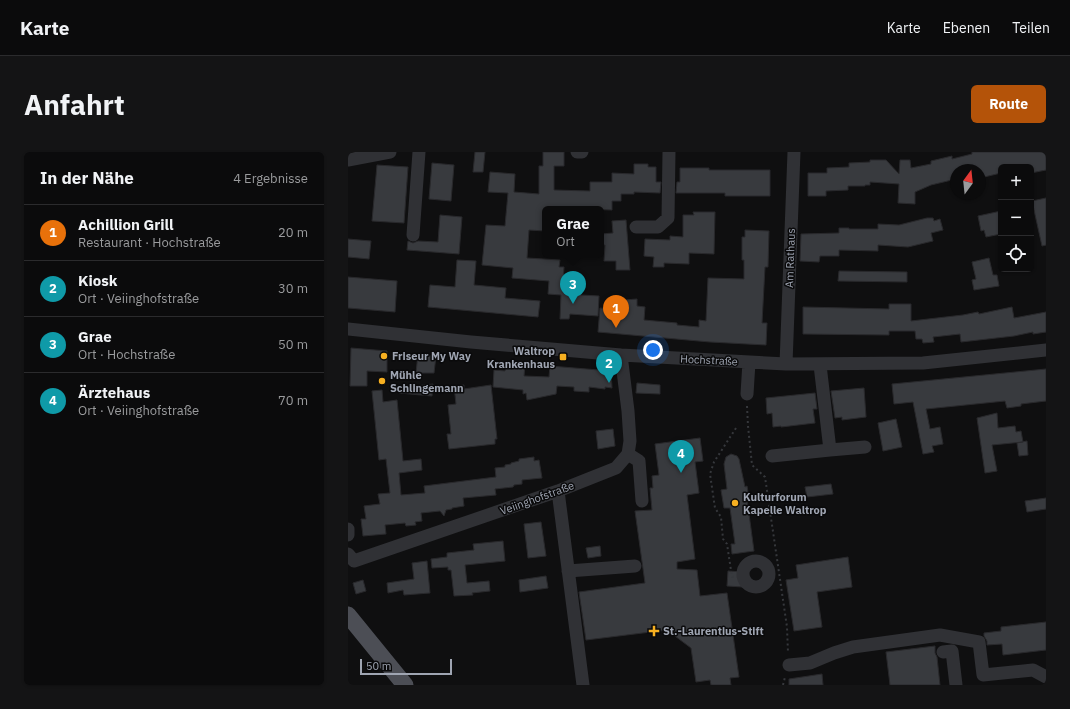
<!DOCTYPE html>
<html lang="de">
<meta charset="utf-8">
<style>
body{margin:0;font-family:"IBM Plex Sans",sans-serif;background:#141415;color:#f1f3f6}
.controls{position:absolute;right:12px;top:12px;display:grid;overflow:hidden;border-radius:6px;box-shadow:0 1px 3px #0004}
.controls button{width:36px;height:36px;display:grid;place-items:center;padding:0;border:0;border-bottom:1px solid #2b2b2d;background:#0b0b0c;color:#f1f3f6;font:20px sans-serif}
.compass{position:absolute;left:602px;top:12px;width:36px;height:36px;border-radius:50%;background:#0b0b0c;box-shadow:0 1px 3px #0004;rotate:15deg}
.scale{position:absolute;left:12px;bottom:10px;width:92px;box-sizing:border-box;padding-left:4px;border:2px solid #9fa5b2;border-top:0;font-size:11px;line-height:14px;white-space:nowrap;color:#9fa5b2;-webkit-text-stroke:3px #0a0a0b;paint-order:stroke}
.you{position:absolute;left:305px;top:198px;width:14px;height:14px;margin:-10px;border:3px solid #fff;border-radius:50%;background:#1a73e8;box-shadow:0 0 0 6px #1a73e833}
.badge{display:grid;place-items:center;width:26px;height:26px;border-radius:50%;background:#b45309;color:#fff;font-size:13px;font-weight:700}
.pin{position:absolute;translate:-50% -33px;filter:drop-shadow(0 1px 2px #0008)}
.pin::after{content:'';position:absolute;top:21px;width:14px;height:12px;background:inherit;clip-path:polygon(0 0,100% 0,50% 100%)}
.popup{position:absolute;left:194px;top:54px;width:62px;height:52px;box-sizing:border-box;display:grid;place-content:center;border-radius:6px;background:#0b0b0c;filter:drop-shadow(0 1px 3px #0005);font-size:13px;white-space:nowrap;color:#9a9b9d}
.popup b{font-size:15px;color:#f1f3f6}
.popup::after{content:'';position:absolute;left:50%;top:100%;margin-left:-8px;border:8px solid transparent;border-top-color:#0b0b0c}
.list{margin:0;padding:0;list-style:none}
h2{display:flex;justify-content:space-between;align-items:center;height:52px;margin:0;padding:0 16px;font-size:17px}
h2 small{font-size:13px;font-weight:400;color:#9a9b9d}
.list li{display:grid;grid-template-columns:26px 1fr auto;gap:12px;align-items:center;box-sizing:border-box;height:56px;padding:0 16px;border-top:1px solid #2b2b2d}
.list b{display:block;font-size:15px;white-space:nowrap}
.list p{margin:0;font-size:13px;white-space:nowrap;color:#9a9b9d}
.list em{font-size:13px;font-style:normal;color:#9a9b9d}
.icon{flex:none;width:22px;height:22px;fill:none;stroke:currentColor;stroke-width:2;stroke-linecap:round;stroke-linejoin:round}
.map{position:relative;flex:none;width:698px;height:533px;overflow:hidden;border-radius:6px}
header{display:flex;align-items:center;gap:24px;box-sizing:border-box;height:56px;padding:0 20px;background:#0b0b0c;border-bottom:1px solid #2b2b2d}
header strong{font-size:19px}
nav{display:flex;gap:22px;margin-inline-start:auto;font-size:14px}
.intro{display:flex;align-items:center;justify-content:space-between;box-sizing:border-box;height:96px;padding:0 24px}
h1{margin:0;font-size:28px}
.button{padding:10px 18px;border-radius:6px;background:#b45309;color:#fff;font-size:14px;font-weight:700}
main{display:flex;gap:24px;padding:0 24px}
aside{flex:1;background:#0b0b0c;border-radius:6px;box-shadow:0 1px 3px #0004}
.map>svg:first-child{display:block}
.building{fill:#383a3e;stroke:#29292c}
.lines{fill:none;stroke-linecap:round;stroke-linejoin:round}
.path{stroke:#36383c;stroke-width:2;stroke-dasharray:2 3;stroke-linecap:butt}
.minor{stroke:#303135;stroke-width:13}
.major{stroke:#4c4e55;stroke-width:17}
.poi-dot{fill:#f7b021;stroke:#0a0a0b;stroke-width:1.5}
.labels{text-anchor:middle;stroke-width:3;stroke-linejoin:round;paint-order:stroke}
.street-label{font-size:11px;fill:#9fa5b2;stroke:#0a0a0b}
.poi-label{font-size:11px;font-weight:bold;fill:#9fa5b2;stroke:#0a0a0b;text-anchor:start}
</style>
<header>
<strong>Karte</strong>
<nav><a>Karte</a><a>Ebenen</a><a>Teilen</a></nav>
</header>
<div class="intro"><h1>Anfahrt</h1><a class="button">Route</a></div>
<main>
<aside>
<h2>In der Nähe<small>4 Ergebnisse</small></h2>
<ul class="list">
<li><span class="badge" style="background:#e8710a">1</span><div><b>Achillion Grill</b><p>Restaurant · Hochstraße</p></div><em>20 m</em></li>
<li><span class="badge" style="background:#0f9aa8">2</span><div><b>Kiosk</b><p>Ort · Veiinghofstraße</p></div><em>30 m</em></li>
<li><span class="badge" style="background:#0f9aa8">3</span><div><b>Grae</b><p>Ort · Hochstraße</p></div><em>50 m</em></li>
<li><span class="badge" style="background:#0f9aa8">4</span><div><b>Ärztehaus</b><p>Ort · Veiinghofstraße</p></div><em>70 m</em></li>
</ul>
</aside>
<div class="map">
<svg width="698" height="533" viewBox="0 0 698 533">
<rect width="100%" height="100%" fill="#0f0f10"/>
<path class="building" d="M127 0H137L135 20H125Z
M195 0H216V14H206V38L242 39V30H264V21L286 22V12H300V15H308V30H313L312 41 286 40V42H273V49H264V58L200 56 197 57V79L181 78 179 106 212 108 211 115H216L215 130H221L220 140 233 141V143L251 144 250 164 222 162 221 167H212L213 143 200 142 201 129 164 126 165 116 134 113 138 73 157 74 160 41 140 40 142 20 167 22 166 40 191 42V14H195Z
M624 0H698V18L683 21V15H653V21L632 26V18H608V27L583 33 567 40V52L550 51 551 32 522 30V33H517V34H500V38L478 39V44H460V21H479V16L501 15V11L522 10V8H538L551 22 552 8H562L563 16 583 12V9L604 4V7L624 2Z
M84 11 106 13 103 49 81 47Z
M29 13 60 15 56 71 24 69Z
M332 16H361V18H422V44H377V41H328L329 30H332Z
M698 46V93L694 94 684 49Z
M653 59V82L638 85 636 78 633 79 630 64Z
M345 60H367L366 102 341 101V112L316 111V115H305L306 105 296 104 297 87 322 88V84L335 85V63H346Z
M92 63 114 65 111 102 59 98 60 89 65 91 70 89 90 90Z
M579 66H585L586 69 592 67 595 78 583 81 585 89 560 95 530 93V99L491 98V104H472L471 110 452 109 453 82 491 81V76H501V77H530V72L551 73Z
M278 68 282 118H268V109H256L257 93H253V82L265 81 264 69Z
M397 78 421 79 420 115H417L414 171H419L418 193 362 190 250 180 252 156 275 158 276 148 289 147V154L297 155 296 168 329 171V173L351 175V168L358 169 360 126 396 127V108H394V85H397Z
M0 87 23 89 21 107 0 105Z
M641 106 645 123H649L651 134 626 138 624 128 628 127 624 110Z
M109 108 128 109 126 133 158 136 157 146 192 149 190 165 80 155 82 133 107 135Z
M491 119 559 120V130L490 129Z
M0 125 49 129 47 160 0 156Z
M541 152H563V169L615 163 630 160 631 162 664 155 666 166 698 160V180L685 182V180L666 184 613 190 612 182 585 185 586 190 575 191 574 187H568L567 179H541V183L455 182V155L541 157Z
M3 196 39 199V220L19 219V234H2Z
M70 202 88 204 86 221H68Z
M158 210 177 212 176 224 201 225 202 214 263 219 264 236 257 235V237L241 235V240L226 239V235L209 234 208 242 179 248 178 241 175 242V238L145 235 146 218 157 219Z
M698 217V249L673 252V254L659 256 657 249 578 257 582 277 592 275 595 292 584 294 586 300 575 302 565 250 546 252 544 232Z
M289 231 312 233V242L288 241Z
M85 232 84 244 51 241V236Z
M116 233V237L143 233 149 287H147V292L101 297 99 282H103L100 253 108 252 106 234Z
M516 236 518 265 494 268V265L487 266 483 239Z
M34 238 35 250 49 248 55 309 73 307 74 318 51 321 53 343 77 341 76 334 148 325 147 316 157 315V313L163 312V311L171 309V307L186 305V309L191 308 194 326 174 328V332L166 333 165 335 147 337 148 343 115 346 116 354 104 356V357L98 358 96 364 92 359 73 361 74 369 67 370 68 373 58 374 57 371 37 373 38 382 15 384 13 367H18L16 354 32 352 30 342 42 341 38 307 31 308 24 239Z
M467 241 469 257H465L467 271 433 275V274L425 275 424 261 419 262 418 246Z
M649 261 650 276 667 274 668 280 673 279 675 290 644 293 649 319 637 321 629 266Z
M548 267 554 295 535 299 530 271Z
M265 277 267 294 250 297 248 279Z
M352 286 355 309 347 310 351 341 339 343 347 407 329 410V417L349 418 352 444 379 441 391 525 382 526 383 533H363L362 528 348 530 343 496 319 478 238 488 231 440 297 431 287 359 304 358 302 336H305L304 324 311 323 307 292Z
M679 289 680 303 671 304 669 291Z
M383 302 389 304 391 307 397 335 399 334 401 346 399 347 406 399 384 402 383 392H387L382 356H376L373 338 379 337 376 312 378 305Z
M483 332 485 342 459 345 457 335Z
M698 346V357L679 360 677 349Z
M193 370 198 404 180 406 176 372Z
M155 389 157 409 117 413 119 431 141 429 142 439 124 441 125 443 106 444 103 418H100V415L84 416 83 407 99 405V401L126 398 125 392Z
M252 394 253 404 240 406 238 396Z
M500 405 504 435 469 440 474 475 446 479 438 428 450 426 448 413Z
M79 409 82 441 56 443 55 438 40 441 39 431 66 427 64 411Z
M380 419 395 420V435L379 434Z
M198 424 200 436 172 440 171 428Z
M15 428 18 439 8 442 5 431Z
M698 470V498L655 503 654 492 639 493V489L636 484V481L653 479V475Z
M587 494V501L589 505 592 533H542L538 500Z
M474 522 475 533H441V527Z"/>
<g class="lines">
<path class="path" d="M399 254 400 274 404 313 417 325 439 475 440 501
M388 276 366 310 362 322 367 356 373 365 375 387 379 392 384 425 394 424
M435 533 437 525"/>
<path class="minor" d="M229 0H234
M0 8 42 0
M288 75H310L320 66 321 0
M65 83 71 0
M0 177 123 190 273 203 438 212 575 211 698 198
M438 212 446 0
M399 242 401 210
M482 298 517 295
M280 302 291 309 294 349
M424 304 482 298 472 213
M210 339 235 533
M0 377V383
M0 402 6 409 210 339 268 316 280 302 282 289 280 259 273 203
M395 422a13 13 0 1 1 26 0a13 13 0 1 1-26 0Z
M220 419 287 414
M595 500 604 499 608 533
M441 513 462 511 486 501 505 495 592 483 631 490 635 523 685 518 698 525"/>
<path class="major" d="M0 463 57 533"/>
</g>
<g class="poi-dot">
<circle cx="36" cy="204" r="4"/>
<rect x="211" y="201" width="8" height="8" rx="2"/>
<circle cx="34" cy="229" r="4"/>
<circle cx="387" cy="351" r="4"/>
<path d="M304 473h4v4h4v4h-4v4h-4v-4h-4v-4h4z"/>
</g>
<g class="labels">
<g class="street-label">
<text transform="translate(442 106) rotate(-88)" y="4">Am Rathaus</text>
<text transform="translate(361 208) rotate(3)" y="4">Hochstraße</text>
<text transform="translate(189 346) rotate(-20)" y="4">Veiinghofstraße</text>
</g>
<g class="poi-label">
<text x="207" y="203" text-anchor="end">Waltrop<tspan x="207" dy="13">Krankenhaus</tspan></text>
<text x="44" y="208">Friseur My Way</text>
<text x="42" y="227">Mühle<tspan x="42" dy="13">Schlingemann</tspan></text>
<text x="395" y="349">Kulturforum<tspan x="395" dy="13">Kapelle Waltrop</tspan></text>
<text x="315" y="483">St.-Laurentius-Stift</text>
</g>
</g>
</svg>
<div class="controls">
<button>+</button>
<button>−</button>
<button><svg class="icon" aria-label="locate" viewBox="0 0 24 24"><circle cx="12" cy="12" r="6"/><path d="M12 2v4M12 18v4M2 12h4M18 12h4"/></svg></button>
</div>
<svg class="compass" viewBox="-18 -18 36 36"><path d="M0-13l5 13h-10z" fill="#e53935"/><path d="M0 13l5-13h-10z" fill="#9a9b9d"/></svg>
<div class="scale">50 m</div>
<div class="you"></div>
<div class="pin badge" style="left:268px;top:176px;background:#e8710a">1</div>
<div class="pin badge" style="left:261px;top:231px;background:#0f9aa8">2</div>
<div class="pin badge" style="left:225px;top:152px;background:#0f9aa8">3</div>
<div class="popup"><b>Grae</b>Ort</div>
<div class="pin badge" style="left:333px;top:321px;background:#0f9aa8">4</div>
</div>
</main>
